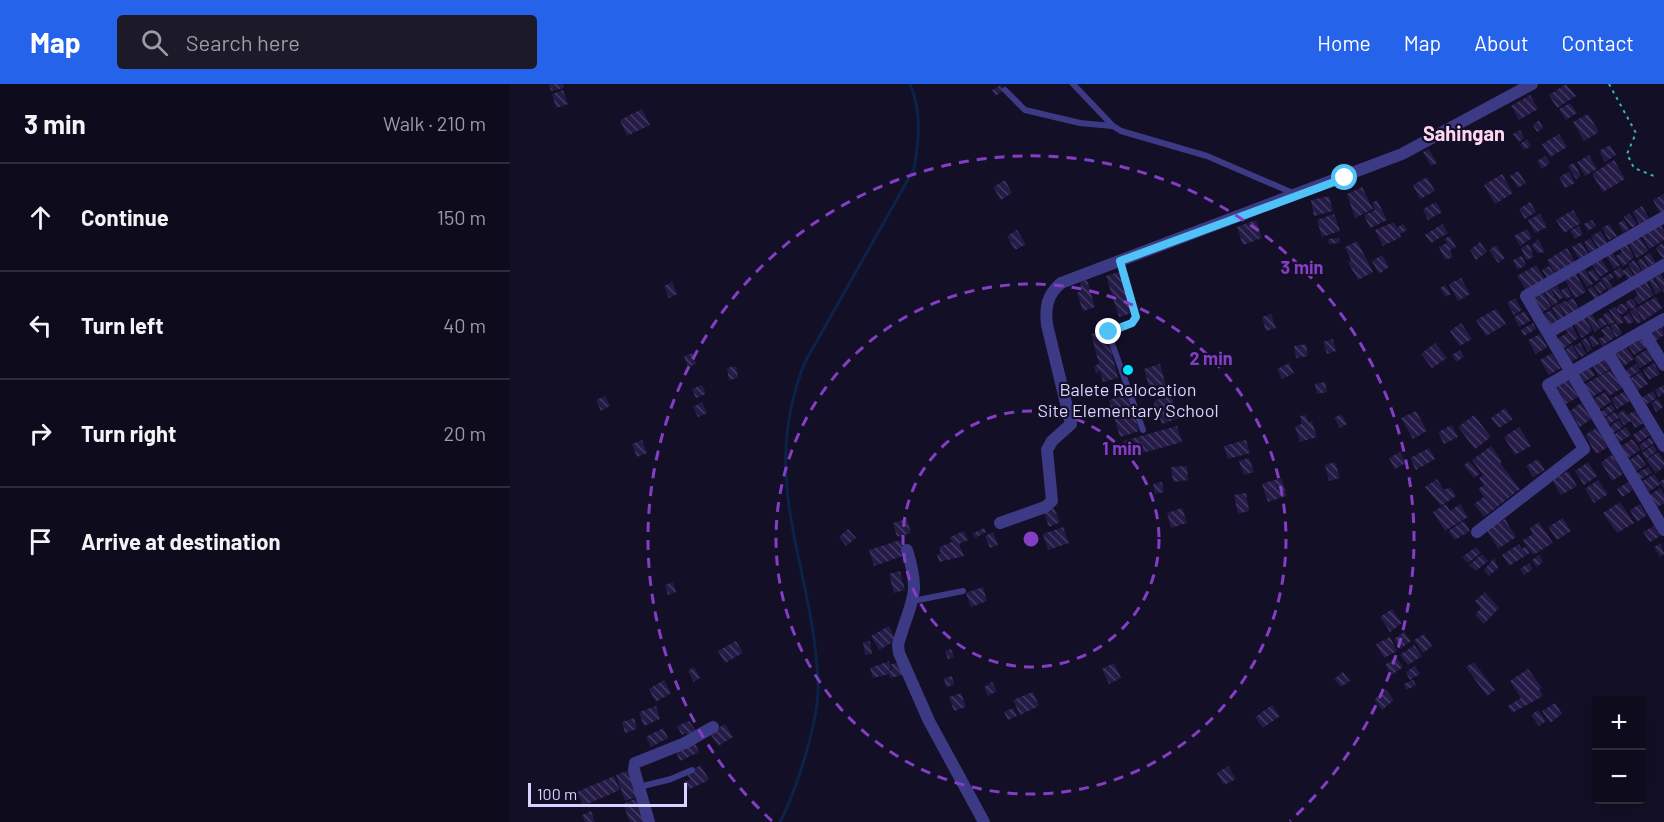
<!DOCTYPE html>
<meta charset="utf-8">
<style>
body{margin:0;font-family:Barlow,sans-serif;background:#1c1929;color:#f1f3f6}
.controls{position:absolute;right:18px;bottom:18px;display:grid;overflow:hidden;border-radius:6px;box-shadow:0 3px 15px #0003}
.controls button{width:54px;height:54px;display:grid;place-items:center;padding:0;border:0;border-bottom:2px solid #2e2b3b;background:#0e0b1c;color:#f1f3f6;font:30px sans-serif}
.scale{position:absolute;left:18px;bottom:15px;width:159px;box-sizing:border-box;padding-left:6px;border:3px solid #d9d4ff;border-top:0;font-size:16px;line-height:21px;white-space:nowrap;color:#d9d4ff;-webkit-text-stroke:4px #130f26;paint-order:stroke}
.stop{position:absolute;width:18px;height:18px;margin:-14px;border:4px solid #4fc3f7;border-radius:50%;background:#fff}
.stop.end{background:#4fc3f7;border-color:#fff;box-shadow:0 2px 6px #0008}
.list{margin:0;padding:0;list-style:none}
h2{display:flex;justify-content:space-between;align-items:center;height:78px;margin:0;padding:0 24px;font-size:26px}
h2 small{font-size:20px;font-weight:400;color:#9b9ba3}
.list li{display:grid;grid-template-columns:39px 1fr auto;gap:18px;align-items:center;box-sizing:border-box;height:108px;padding:0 24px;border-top:2px solid #2e2b3b}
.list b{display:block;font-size:22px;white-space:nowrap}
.list em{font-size:20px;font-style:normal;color:#9b9ba3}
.icon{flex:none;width:33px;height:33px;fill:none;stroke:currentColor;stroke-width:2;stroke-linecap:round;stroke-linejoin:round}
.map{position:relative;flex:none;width:1154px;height:738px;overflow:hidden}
header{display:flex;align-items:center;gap:36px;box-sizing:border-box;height:84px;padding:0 30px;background:#2563eb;color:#fff}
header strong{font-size:28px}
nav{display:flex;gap:33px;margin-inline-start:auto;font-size:21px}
.search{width:420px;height:54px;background:#1c1929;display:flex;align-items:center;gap:15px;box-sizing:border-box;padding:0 21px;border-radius:6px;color:#9b9ba3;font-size:22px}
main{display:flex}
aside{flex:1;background:#0e0b1c}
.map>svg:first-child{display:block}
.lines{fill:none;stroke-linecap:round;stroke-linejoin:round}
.stream{stroke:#0c2248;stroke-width:3}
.building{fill:url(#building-back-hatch)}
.path{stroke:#2fb8b0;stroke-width:2;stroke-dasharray:3 4.5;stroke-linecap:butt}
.service{stroke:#3d3a85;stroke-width:6}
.minor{stroke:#3d3a85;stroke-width:12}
.route{stroke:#4fc3f7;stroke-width:8}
.ring{fill:none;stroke:#843dc5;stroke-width:3;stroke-dasharray:10 8}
.poi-dot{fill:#00e5ff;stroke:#130f26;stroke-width:2}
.labels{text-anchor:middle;stroke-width:4.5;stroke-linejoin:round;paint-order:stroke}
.poi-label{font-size:18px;fill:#d9d4ff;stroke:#130f26}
.neighbourhood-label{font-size:20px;font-weight:bold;fill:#ffd6f0;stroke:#130f26}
.centre{fill:#843dc5;stroke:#130f26;stroke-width:3}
.ring-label{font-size:18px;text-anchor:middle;font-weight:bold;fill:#843dc5;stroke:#130f26;stroke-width:4.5;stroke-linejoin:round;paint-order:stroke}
</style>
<header>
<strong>Map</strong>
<div class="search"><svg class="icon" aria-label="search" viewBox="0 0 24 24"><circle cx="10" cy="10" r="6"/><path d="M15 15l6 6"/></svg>Search here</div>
<nav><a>Home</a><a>Map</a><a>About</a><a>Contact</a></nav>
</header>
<main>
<aside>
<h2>3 min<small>Walk · 210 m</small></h2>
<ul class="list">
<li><svg class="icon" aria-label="ahead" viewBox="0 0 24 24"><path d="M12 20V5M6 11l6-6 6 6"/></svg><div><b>Continue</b></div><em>150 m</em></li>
<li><svg class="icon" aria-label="left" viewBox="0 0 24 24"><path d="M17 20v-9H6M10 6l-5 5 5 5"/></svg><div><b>Turn left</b></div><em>40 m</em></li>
<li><svg class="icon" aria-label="right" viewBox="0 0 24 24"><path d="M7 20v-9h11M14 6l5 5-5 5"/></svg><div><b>Turn right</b></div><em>20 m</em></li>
<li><svg class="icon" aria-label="arrive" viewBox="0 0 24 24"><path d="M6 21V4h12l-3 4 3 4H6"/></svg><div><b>Arrive at destination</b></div></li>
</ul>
</aside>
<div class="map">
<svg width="1154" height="738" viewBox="0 0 1154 738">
<defs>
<pattern id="building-back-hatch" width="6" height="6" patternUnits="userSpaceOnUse" patternTransform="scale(1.5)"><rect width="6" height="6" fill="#241b47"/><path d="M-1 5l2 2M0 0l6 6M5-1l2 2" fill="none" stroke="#433b63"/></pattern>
</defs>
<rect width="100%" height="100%" fill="#130f26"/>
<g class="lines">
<path class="stream" d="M270 738C287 705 310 634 308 597 303 481 247 397 295 278L404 85C409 57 412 27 400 0"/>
</g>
<path class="building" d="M39 0H53L54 4 41 7Z
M1056 0 1066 12 1047 24 1039 11Z
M491 1 494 7 485 12 482 6Z
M53 6 58 20 46 24 42 10Z
M1020 11 1028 25 1009 36 1001 22Z
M1060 19 1067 29 1056 36 1049 25Z
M132 25 140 41 117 52 110 36Z
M1078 30 1089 48 1074 57 1063 38Z
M1029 36 1033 44 1027 48 1023 41Z
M1010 46 1014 54 1009 58 1003 50Z
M1049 50 1057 63 1040 73 1032 60Z
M1017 55 1021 62 1014 66 1010 60Z
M1100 61 1106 71 1095 78 1089 67Z
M919 65 927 79 921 82 913 68Z
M1079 71 1087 85 1075 92 1067 78Z
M1035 72 1040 79 1032 85 1027 77Z
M1104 76 1115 95 1093 108 1082 90Z
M1064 79 1071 92 1066 95 1058 82Z
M1008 87 1016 99 1008 104 1000 92Z
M1059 88 1065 99 1055 104 1049 93Z
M992 90 1003 109 985 120 974 101Z
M917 93 925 107 910 115 903 101Z
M495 96 502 109 491 116 483 103Z
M852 103 863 125 845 134 837 110Z
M1154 110V129L1151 131 1143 116Z
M819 112 823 127 804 132 801 116Z
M867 116 877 136 860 144 854 131 865 126 862 119Z
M926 118 932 128 918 136 913 125Z
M1020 118 1026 128 1015 135 1009 125Z
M1132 122 1140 136 1130 141 1122 128Z
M1063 126 1071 139 1054 149 1046 136Z
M1119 129 1127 140 1122 144 1114 133Z
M824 130 830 147 812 153 807 136Z
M1030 130 1037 143 1025 149 1018 136Z
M746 136 752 154 733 161 727 143Z
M1082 136 1086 142 1078 147 1074 140Z
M1114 136 1119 145 1113 148 1108 139Z
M884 138 887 144 893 140 897 146 890 150 891 153 873 162 865 146Z
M932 140 938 149 921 159 915 151Z
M1099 140 1107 152 1099 156 1092 144Z
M1150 140 1154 147V156L1139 165 1131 151Z
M1069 142 1073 150 1065 155 1060 147Z
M1017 145 1022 154 1010 162 1004 152Z
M507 146 516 160 505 166 497 152Z
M1091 147 1098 160 1089 165 1081 152Z
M940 152 946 163 940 166 943 173 935 176 929 163 937 159 934 155Z
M1129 152 1138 167 1127 174 1118 159Z
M829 154 830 159 819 160 818 155Z
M1080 154 1087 165 1079 168 1074 158Z
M1028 155 1035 168 1028 169 1021 162Z
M847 157 863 188 848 196 838 178 841 176 835 163Z
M970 158 977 168 966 176 960 166Z
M1071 158 1078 170 1069 175 1062 163Z
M1116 159 1124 173 1113 183 1106 172 1112 168 1109 163Z
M1152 159 1154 162V177L1146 164Z
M1019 160 1024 173 1016 176 1011 164Z
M986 161 995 174 988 179 979 166Z
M1057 164 1066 179 1044 188 1037 176Z
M1102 168 1110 181 1104 185 1096 172Z
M1140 169 1146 179 1139 182 1133 173Z
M872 171 879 183 869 190 862 177Z
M1012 172 1016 181 1007 186 1003 176Z
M1091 174 1099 187 1090 193 1082 180Z
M1132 174 1139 185 1133 188 1127 177Z
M1124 176 1131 187 1125 191 1118 180Z
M1026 181 1035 195 1016 206 1007 192Z
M1039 182 1045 191 1038 195 1032 186Z
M1110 183 1112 187 1118 183 1125 194 1120 198 1115 190 1108 195 1103 188Z
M1075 185 1083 200 1077 203 1068 189Z
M1083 185 1090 195 1085 198 1078 188Z
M609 188 622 229 609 233 596 192Z
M1101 189 1104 193 1098 197 1103 204 1099 207 1091 195Z
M1066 190 1076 208 1065 214 1055 196Z
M1151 190 1154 195V209L1145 194Z
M951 194 960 210 948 217 939 200Z
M1143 194 1151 207 1146 210 1139 197Z
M577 196 585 223 573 227 567 209 572 207 570 198Z
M1091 197 1096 205 1090 210 1084 202Z
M1136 197 1144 211 1129 220 1124 214 1128 211 1124 204Z
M162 198 167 210 159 214 154 202Z
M935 201 941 210 936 213 930 204Z
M1047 202 1054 213 1049 216 1042 205Z
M1082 202 1090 213 1085 216 1078 205Z
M1057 203 1062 212 1056 215 1051 206Z
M1041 205 1048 218 1042 222 1035 208Z
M1034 209 1041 223 1031 229 1023 215Z
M1146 213 1152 224 1133 237 1126 224Z
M1005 214 1012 226 1004 231 997 219Z
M1063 214 1070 227 1063 230 1056 218Z
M1116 220a5 5 0 1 1 10 0a5 5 0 1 1-10 0Z
M1055 217 1062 230 1056 234 1049 220Z
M1107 225a5 5 0 1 1 10 0a5 5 0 1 1-10 0Z
M1048 220 1055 234 1049 237 1042 224Z
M1105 223 1114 238 1108 241 1099 226Z
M1125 224 1132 237 1127 240 1120 227Z
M986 225 996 240 976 252 966 236Z
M1041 226 1048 238 1039 243 1032 231Z
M1015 227 1020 237 1009 243 1004 233Z
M1098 228 1105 238 1099 241 1093 231Z
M1119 229 1124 237 1118 241 1113 233Z
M761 230 766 244 756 247 752 233Z
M1082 230 1090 244 1085 248 1076 234Z
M1074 232 1082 247 1072 254 1063 239Z
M1093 233 1097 240 1091 244 1087 236Z
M951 239 962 255 950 262 940 247Z
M1023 239 1026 245 1014 252 1011 246Z
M1106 239 1112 250 1106 253 1100 242Z
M1061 241 1069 254 1063 257 1055 244Z
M1152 241 1154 251 1145 257 1140 248Z
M1098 242 1105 253 1092 262 1088 255 1095 252 1091 246Z
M596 247 608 294 593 298 590 287 586 289 584 282 589 280 581 250Z
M1057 249 1063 258 1053 265 1047 255Z
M1030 250 1037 263 1026 270 1018 256Z
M1083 251 1089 260 1083 263 1078 254Z
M1130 252 1137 263 1124 271 1117 260Z
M1076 254 1082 265 1078 268 1071 257Z
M823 255 826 267 817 270 813 258Z
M925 259 937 274 922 284 911 270Z
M1070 259 1076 270 1071 273 1064 262Z
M796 260 798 272 786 274 784 262Z
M1062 261 1069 273 1060 279 1053 267Z
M1116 262 1124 275 1114 282 1106 269Z
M1137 265 1144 275 1130 284 1124 274Z
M950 266 954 273 946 278 942 271Z
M183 269 186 280 178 283 174 272Z
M1042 269 1051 284 1039 291 1030 276Z
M1096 273 1102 284 1089 292 1082 281Z
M779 279 784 289 772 295 767 285Z
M1144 279 1150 290 1139 296 1133 286Z
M650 280 658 310 642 314 634 285Z
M1126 280 1130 287 1119 293 1115 287Z
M226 282 228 294 219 296 217 284Z
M1079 282 1085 291 1073 299 1067 289Z
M1103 285 1114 303 1099 312 1095 305 1081 314 1073 301Z
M1131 288 1138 300 1125 308 1117 296Z
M1058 296 1068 313 1056 320 1046 303Z
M611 298 614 308 606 310 603 300Z
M815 298 817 308 807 310 805 300Z
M192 301 196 310 186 314 182 305Z
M1154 301V309L1149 313 1145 306Z
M1115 307 1121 316 1107 325 1101 315Z
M1143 307 1147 314 1135 321 1131 314Z
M1095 308 1101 318 1088 326 1082 316Z
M619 310 629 347 610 353 599 316Z
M661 311 669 334 652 340 649 331 645 332 644 317Z
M95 312 100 322 91 327 86 316Z
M1148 315 1153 323 1146 328 1141 319Z
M192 318 197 329 188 333 183 323Z
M1071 319 1081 335 1070 343 1060 327Z
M1102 320 1105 326 1093 334 1089 329Z
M995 324 1003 335 989 344 981 334Z
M1114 326 1117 331 1126 326 1134 339 1125 344 1121 337 1114 341 1107 330Z
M906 327 917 347 903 355 891 334Z
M1105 328 1109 334 1096 342 1092 336Z
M831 330 837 340 830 344 824 334Z
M796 331 798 338 802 337 807 353 790 358 785 342 792 340 790 332Z
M964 331 981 353 965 365 948 343Z
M1109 336 1113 343 1101 350 1097 344Z
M942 341 948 353 934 360 928 348Z
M667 342 672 358 618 373 613 357Z
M1009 343 1021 362 1005 371 994 353Z
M1116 343 1121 351 1108 359 1103 351Z
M1135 343 1140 351 1128 359 1123 351Z
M1086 344 1098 363 1086 370 1075 351Z
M1141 353 1144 359 1132 367 1129 361Z
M1122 355 1130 366 1118 374 1110 363Z
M132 356 137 369 127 373 122 360Z
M736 356 740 369 718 375 714 362Z
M1143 361 1147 367 1136 375 1132 369Z
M981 362 992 377 990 379 1010 405 974 433 964 420 974 413 968 405 974 401 969 394 973 391 962 376Z
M919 364 925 375 906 386 900 374Z
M890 368 896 379 885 385 879 374Z
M1148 368 1154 377V383L1146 389 1136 376Z
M1129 370 1136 381 1125 388 1118 377Z
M1102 371 1113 390 1102 397 1091 378Z
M739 374 744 388 734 391 729 377Z
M1028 375 1035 386 1023 393 1016 382Z
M959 377 970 390 964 394 954 381Z
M825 378 830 394 819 397 815 381Z
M1078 378 1087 392 1074 401 1065 387Z
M677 382 678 396 663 398 661 383Z
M1138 383 1142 389 1131 395 1127 389Z
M1058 387 1067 402 1051 411 1042 396Z
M1144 390 1149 398 1154 395V405L1151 400 1138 408 1131 398Z
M771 394 777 412 758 418 752 400Z
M927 395 934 406 940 403 946 412 931 422 915 403Z
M1088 396 1098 410 1084 419 1075 405Z
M652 398 654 408 645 410 643 400Z
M1118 398 1123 406 1112 413 1107 405Z
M1150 404 1154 410V419L1146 424 1138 412Z
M736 409 739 427 728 430 724 411Z
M1110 418 1124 439 1107 449 1093 429Z
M936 420 940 427 950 420 958 433 935 447 923 428Z
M1130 420 1137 431 1127 438 1120 426Z
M544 424 550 438 539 443 534 429Z
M672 424 677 439 661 444 657 429Z
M1053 434 1061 447 1047 456 1038 443Z
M397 435 401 449 387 453 383 439Z
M995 435 1006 453 988 465 977 446Z
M954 437 960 447 945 456 938 447Z
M1029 438 1043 459 1023 471 1013 456 1023 450 1020 444Z
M1144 442 1150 452 1140 458 1133 448Z
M553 443 559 459 538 466 533 450Z
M474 444 476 448 465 454 462 450Z
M338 445 346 454 336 462 329 453Z
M454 447 458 456 449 460 454 472 429 478 427 471 431 469 429 463 442 458 440 453Z
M483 448 488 461 480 464 475 452Z
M390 456 395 471 364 482 359 466Z
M1151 459 1154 470 1150 473 1144 463Z
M1009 460 1012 465 1016 462 1020 469 999 482 992 471Z
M966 463 971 469 958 479 952 473Z
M972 470 978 477 966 487 959 481Z
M1029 471 1033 478 1026 483 1022 476Z
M984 474 988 484 979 492 974 486Z
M1019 479 1023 485 1014 491 1010 485Z
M390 487 395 506 384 509 379 490Z
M163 498 166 508 158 511 155 501Z
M473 503 477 517 461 523 456 509Z
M975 508 989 524 974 540 965 531 971 524 965 517Z
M882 525 892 539 880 548 870 533Z
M379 542 386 556 369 566 361 552Z
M894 548 901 557 890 565 884 555Z
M914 550 922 562 913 569 904 556Z
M880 553 887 567 874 574 866 560Z
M226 557 233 569 215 579 208 567Z
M360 557 362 570 355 571 353 558Z
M904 561 912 572 898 581 890 571Z
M441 565 444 573 438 575 435 567Z
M886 573 893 583 882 591 875 581Z
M379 577 381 584 378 587 382 586 383 590 381 580 391 578 393 591 380 594 379 590 363 594 360 584Z
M964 578 985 606 977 612 956 583Z
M604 579 611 594 599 600 592 585Z
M905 582 910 590 900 596 896 588Z
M184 583 190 594 184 598 178 587Z
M1018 585 1032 604 1029 606 1033 612 1002 629 998 622 1011 614 1000 597Z
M833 588 840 597 831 603 824 595Z
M442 592 444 601 436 603 434 594Z
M154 596 161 609 146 618 139 605Z
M903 596 906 601 896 606 894 600Z
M482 598 487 607 478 612 474 603Z
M876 606 884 616 872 626 864 616Z
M523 608 529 622 510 631 503 616Z
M451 609 456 623 444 627 439 613Z
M1045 619 1052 630 1040 639 1032 627Z
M762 621 770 632 753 644 745 633Z
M146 622 150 635 134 642 129 628Z
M503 624 507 632 498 636 494 628Z
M1028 626 1036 637 1029 642 1021 631Z
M124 634 127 645 115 649 112 638Z
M179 637 188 649 179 654 176 649 172 651 167 642Z
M215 640 223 653 208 662 200 649Z
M153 644 158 654 141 663 136 653Z
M185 659 189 668 170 677 166 668Z
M191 681 199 696 178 706 173 699 180 695 176 689Z
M718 682 726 695 714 701 707 689Z
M120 686 129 712 115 717 106 691Z
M104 692 110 706 73 722 67 708Z
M125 715 135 738H120L113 720Z
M81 727 85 738H75L72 731Z"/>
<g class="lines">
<path class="path" d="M1099 0 1126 49 1117 70 1124 84 1144 92"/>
<path class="service" d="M563 0 603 42 611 47 697 72 783 109
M495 6 515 26 570 39 602 42
M610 177 626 233 622 239 601 245 599 251 633 346
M403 517 453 507
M129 703 161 695 182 686"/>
<path class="minor" d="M1154 133 1016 212 1154 446
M1133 247 1154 281
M1038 249 1154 181
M1097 267 1154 362
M490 439 535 423 542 417 537 366 542 357 561 340 537 241C535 223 537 211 551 199L892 70 1022 0
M967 448 1074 365 1038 301 1154 235
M397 466C412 514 400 516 388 561L389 569 419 637 474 738
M139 738 124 686 125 679 175 659 203 643"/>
</g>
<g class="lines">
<path class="route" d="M599 248 622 239 626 233 610 177 835 94"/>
</g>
<g class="ring">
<circle cx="521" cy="455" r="128"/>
<circle cx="521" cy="455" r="255"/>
<path d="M262 737A383 383 0 1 1 780 737"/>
</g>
<circle class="poi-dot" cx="618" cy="286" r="6"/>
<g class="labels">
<g class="poi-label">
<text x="618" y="312">Balete Relocation<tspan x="618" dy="21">Site Elementary School</tspan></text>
</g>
<g class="neighbourhood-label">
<text x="954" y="57">Sahingan</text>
</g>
</g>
<circle cx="521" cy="455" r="9" class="centre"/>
<g class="ring-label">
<text x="792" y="190">3 min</text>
<text x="701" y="281">2 min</text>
<text x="612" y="371">1 min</text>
</g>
</svg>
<div class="controls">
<button>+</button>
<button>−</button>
</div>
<div class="scale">100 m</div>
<div class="stop" style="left:835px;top:94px"></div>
<div class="stop end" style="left:599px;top:248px"></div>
</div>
</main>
